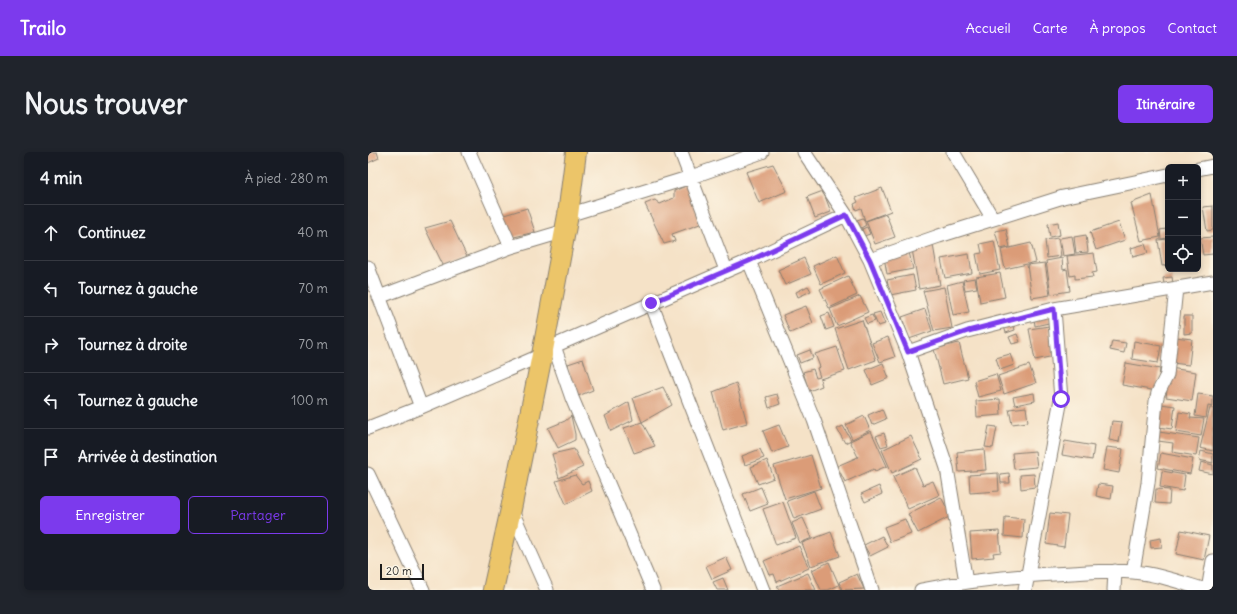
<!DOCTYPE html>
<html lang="fr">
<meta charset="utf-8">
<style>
body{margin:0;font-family:Delius,sans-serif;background:#20242c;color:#f1f3f6}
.controls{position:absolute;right:12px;top:12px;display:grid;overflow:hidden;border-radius:6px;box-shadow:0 2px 6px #0003}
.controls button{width:36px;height:36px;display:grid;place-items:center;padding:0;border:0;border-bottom:1px solid #363941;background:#171b24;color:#f1f3f6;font:20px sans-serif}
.scale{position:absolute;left:12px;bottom:10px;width:44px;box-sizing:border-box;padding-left:4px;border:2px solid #1c1c1c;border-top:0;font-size:11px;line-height:14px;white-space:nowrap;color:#1c1c1c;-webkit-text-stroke:3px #fcf5e5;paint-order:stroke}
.stop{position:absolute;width:12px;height:12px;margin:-9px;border:3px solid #7c3aed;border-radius:50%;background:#fff}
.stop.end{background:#7c3aed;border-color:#fff;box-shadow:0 1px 4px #0008}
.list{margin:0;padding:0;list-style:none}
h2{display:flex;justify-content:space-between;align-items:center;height:52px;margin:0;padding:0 16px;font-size:17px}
h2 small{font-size:13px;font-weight:400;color:#9ea1a6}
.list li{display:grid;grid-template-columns:26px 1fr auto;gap:12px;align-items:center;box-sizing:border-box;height:56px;padding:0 16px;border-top:1px solid #363941}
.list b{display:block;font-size:15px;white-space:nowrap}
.list em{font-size:13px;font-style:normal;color:#9ea1a6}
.actions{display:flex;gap:8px;padding:12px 16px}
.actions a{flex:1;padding:9px 0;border:1px solid #7c3aed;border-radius:6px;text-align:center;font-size:14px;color:#7c3aed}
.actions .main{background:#7c3aed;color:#fff}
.icon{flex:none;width:22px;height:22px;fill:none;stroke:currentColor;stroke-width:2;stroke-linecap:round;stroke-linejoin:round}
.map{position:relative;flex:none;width:845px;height:438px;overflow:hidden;border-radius:6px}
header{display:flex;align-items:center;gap:24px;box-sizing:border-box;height:56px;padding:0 20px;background:#7c3aed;color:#fff}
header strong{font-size:19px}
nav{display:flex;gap:22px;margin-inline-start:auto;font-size:14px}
.intro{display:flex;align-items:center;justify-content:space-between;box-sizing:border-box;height:96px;padding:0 24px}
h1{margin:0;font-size:28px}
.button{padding:10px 18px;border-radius:6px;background:#7c3aed;color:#fff;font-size:14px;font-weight:700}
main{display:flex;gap:24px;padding:0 24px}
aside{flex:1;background:#171b24;border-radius:6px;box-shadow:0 2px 6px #0003}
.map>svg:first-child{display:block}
.building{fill:#db9c78}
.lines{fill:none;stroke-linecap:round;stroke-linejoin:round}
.minor-casing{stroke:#887f72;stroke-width:15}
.primary-casing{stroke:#887f72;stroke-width:22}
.minor{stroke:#fff;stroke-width:13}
.primary{stroke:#ecc569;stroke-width:20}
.route{stroke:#7c3aed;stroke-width:5}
</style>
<header>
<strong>Trailo</strong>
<nav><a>Accueil</a><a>Carte</a><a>À propos</a><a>Contact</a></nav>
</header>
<div class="intro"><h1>Nous trouver</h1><a class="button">Itinéraire</a></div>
<main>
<aside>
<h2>4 min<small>À pied · 280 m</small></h2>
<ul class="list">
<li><svg class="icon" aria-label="ahead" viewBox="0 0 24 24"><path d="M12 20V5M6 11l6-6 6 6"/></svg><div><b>Continuez</b></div><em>40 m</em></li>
<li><svg class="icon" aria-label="left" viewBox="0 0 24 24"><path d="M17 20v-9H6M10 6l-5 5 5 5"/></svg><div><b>Tournez à gauche</b></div><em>70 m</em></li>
<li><svg class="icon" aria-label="right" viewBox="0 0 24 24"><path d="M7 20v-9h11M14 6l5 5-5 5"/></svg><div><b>Tournez à droite</b></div><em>70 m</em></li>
<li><svg class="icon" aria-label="left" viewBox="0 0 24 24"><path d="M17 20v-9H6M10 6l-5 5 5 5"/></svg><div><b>Tournez à gauche</b></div><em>100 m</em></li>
<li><svg class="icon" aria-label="arrive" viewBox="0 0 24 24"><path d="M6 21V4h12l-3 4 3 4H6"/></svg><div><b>Arrivée à destination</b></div></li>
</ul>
<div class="actions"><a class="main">Enregistrer</a><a>Partager</a></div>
</aside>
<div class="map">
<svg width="845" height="438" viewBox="0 0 845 438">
<rect width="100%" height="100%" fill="#fcf5e5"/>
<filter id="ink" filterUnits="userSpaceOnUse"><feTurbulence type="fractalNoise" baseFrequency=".025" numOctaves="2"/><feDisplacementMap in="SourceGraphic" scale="8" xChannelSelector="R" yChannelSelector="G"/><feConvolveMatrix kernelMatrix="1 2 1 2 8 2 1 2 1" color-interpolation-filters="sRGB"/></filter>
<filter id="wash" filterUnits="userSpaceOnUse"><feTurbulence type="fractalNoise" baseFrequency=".012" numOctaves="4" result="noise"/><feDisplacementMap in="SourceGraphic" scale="16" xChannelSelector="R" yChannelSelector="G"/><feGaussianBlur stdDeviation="0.9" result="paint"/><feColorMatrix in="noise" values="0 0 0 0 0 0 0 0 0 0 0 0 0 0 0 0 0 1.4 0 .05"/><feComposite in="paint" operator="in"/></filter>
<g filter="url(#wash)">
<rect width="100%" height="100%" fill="#f5e2c7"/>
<g id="blocks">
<path class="building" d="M0 0H9L11 6 0 11Z
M405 12 419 39 391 51 378 20Z
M320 33 325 41 332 72 304 82 307 89 296 92 277 52 287 48 292 52 306 46V39Z
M514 36 523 59 497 69 493 56 488 58 486 52 490 50 488 46Z
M455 39 463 60 447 66 439 45Z
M784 43 792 85 773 89 763 51Z
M845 54V78L839 79 835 55Z
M159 56 167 80 142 86 133 64Z
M518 62 527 85 507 92 498 69Z
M495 66 498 73 493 76 489 68Z
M82 69 99 105 76 115 57 76Z
M690 70 692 83 682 85 680 72Z
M751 70 757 88 728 98 722 80Z
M499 75 502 82 496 84 494 77Z
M638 77 642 95 632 97 627 79Z
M798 77 800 86 793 87 792 78Z
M718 83 720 100 708 101 706 85Z
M704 84 707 102 695 104 692 86Z
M845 85V102L835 103 832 86Z
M690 86 693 104 679 106 677 88Z
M800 87V113L794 114 790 88Z
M626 89 632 118 612 122 608 102 614 101 612 92Z
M663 91 668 110 637 117 633 98Z
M777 92 780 101 765 105 763 96Z
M565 93 572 133 551 137 544 97Z
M541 100 545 117 519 122 516 105Z
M726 101 729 120 724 121 725 125 707 127V123L702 124 699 104Z
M601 102 604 121 577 126 573 107Z
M469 103 477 121 453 132 445 114Z
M436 106 443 122 417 133 410 118Z
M694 106 695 118 699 117 702 139 683 142 678 109Z
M677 111 682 143 664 146 659 113Z
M632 121 637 145 612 150 608 125Z
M545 123 548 138 522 143 519 128Z
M480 124 489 143 461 156 452 137Z
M804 125 805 131 796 132 795 126Z
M607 126 609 136 597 138 595 128Z
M594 129 601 160 585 163 579 133Z
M440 134 443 139 430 145 428 140Z
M576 135 584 176 566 179 555 139Z
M492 144 500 160 469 174 462 157Z
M438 154 445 171 422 181 415 163Z
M557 157 564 179 541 187 534 165Z
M512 160 517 172 510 174 505 162Z
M461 161 466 175 458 178 453 164Z
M504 163 507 169 499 172 496 166Z
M680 164 681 171 667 174 666 166Z
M816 164H824V181L816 182Z
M494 168 508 208 481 218 467 177Z
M645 171 647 178 638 181 636 174Z
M681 174 686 204 667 208 661 177Z
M649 182 652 190 644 192 641 185Z
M520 185 527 205 512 210 504 191Z
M807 185 824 187 821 213 804 211Z
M744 189 758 191 756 201 742 198Z
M766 189 793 194 790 211 764 207Z
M591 191 600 226 575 232 566 197Z
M469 195 477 219 452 227 454 234 441 239 435 220 445 217 448 226 452 225 449 216 452 215 447 202Z
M442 198 445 206 432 211 429 203Z
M642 202 646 213 632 218 628 206Z
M215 207 225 238 205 246 200 212Z
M515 211 521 226 504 233 498 218Z
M758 211 792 217 789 239 754 233Z
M661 213 668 231 636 242 630 224Z
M802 216 828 220 824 249 798 245Z
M628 222 633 239 610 245 606 229Z
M368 231 379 271 355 278 345 240Z
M295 235 304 253 274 270 287 294 266 301 256 276 274 270 265 246Z
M666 241 667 249 647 253 645 245Z
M409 242 412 252 401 256 398 245Z
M830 242 845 244V255L840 254 838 266 827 264Z
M632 247 633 263 609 265 608 249Z
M261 250 265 268 243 279 237 264Z
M793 252 807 254 804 277 790 275Z
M658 255 660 270 644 272 641 257Z
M842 256H845V299L832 296Z
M514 257 518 267 504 273 500 263Z
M811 260 823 262 822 266 836 267 833 284 808 280Z
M203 264 207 282V288L190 296 180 276 197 269Z
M496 264 502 278 484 287 478 273Z
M744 269 754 270 751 290 741 288Z
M411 273 420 295 404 301 395 279Z
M475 274 483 288 477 291 469 277Z
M621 274 629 275 625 296 617 295Z
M503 279 519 314 507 319 506 317 477 330 469 314 490 305 482 289Z
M791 280 831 286 828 304 804 300 805 291 790 289Z
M516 281 520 293 513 295 508 284Z
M543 284 554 307 524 321 514 298Z
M697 289 726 294 724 308 694 303Z
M739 295 755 297 751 321 735 318Z
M206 297 215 315 191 326 184 302Z
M392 297 396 306 377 313 374 304Z
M616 297 618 318 591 320 589 300Z
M667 299 669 315 646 317 644 301Z
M833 299 845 302V311L831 308Z
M793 301 825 307 822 322 790 316Z
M443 303 453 336 417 347 406 314Z
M399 308 406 326 390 332 383 315Z
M833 310 845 313V322L831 319Z
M547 315 555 333 565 329 571 343 540 357 525 325Z
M794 319 817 323 815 339 792 335Z
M630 321 631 339 602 341 601 323Z
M641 321 642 331H633L632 322Z
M666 322 667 335 653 337 652 323Z
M207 323 214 332 220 329 224 339 198 352 188 329Z
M730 332 745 334 743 347 728 344Z
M511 334 514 342 497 350 493 342Z
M393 335 400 352 382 359 375 342Z
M788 337 802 338 801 352 787 351Z
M446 339 453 357 426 367 419 349Z
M573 345 583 364 550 381 540 362Z
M415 350 428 386 408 393 395 357Z
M682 361 700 363 696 395 678 392Z
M637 365 656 367 655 386 636 384Z
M435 366 444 386 432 391 424 371Z
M537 367 543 382 522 390 516 375Z
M813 378 841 384 836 408 808 402Z
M631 379 633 400 625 401 626 405 604 407 602 381Z
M463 380 472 404 443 414 434 391Z
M514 384 520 395 502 404 496 393Z
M793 386 794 395 783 396 782 388Z
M431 394 441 416 409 430 406 422 402 423 396 409Z
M358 405 364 418 344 427 338 414Z
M461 410 471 433 460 438H453L444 418Z
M440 421 448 438H411L409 434Z
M489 422 496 437 474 438 471 430Z
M355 426 360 438H349L345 430Z"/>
</g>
</g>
<g filter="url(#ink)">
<use href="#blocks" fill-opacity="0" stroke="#887f72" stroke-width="1"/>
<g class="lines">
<defs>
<path id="minor" d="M101 0 143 95
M313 0 358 118
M436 0 478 63 502 108 540 200 579 316 598 430
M585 0 625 67
M830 17 845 14
M200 63 323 25 394 0
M502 108 571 84 695 45 800 23
M381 109 446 268 504 438
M0 115 53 255
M11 145 143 95 197 79
M283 151 395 438
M186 194 204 246 285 438
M540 200 599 179 686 157 845 130
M0 276 53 255 174 203 186 194 381 109 478 63
M0 322 55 438
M143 357 179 438
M765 420 780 331 788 249 790 241 799 223 808 136
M553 438C603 428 653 423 704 421 724 420 744 418 765 420 790 422 814 431 838 438
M657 438 693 247 686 157
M746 438 747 419
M840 438 845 409"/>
<path id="primary" d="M125 438 143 357 174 203 200 63 208 0"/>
</defs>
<use href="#minor" class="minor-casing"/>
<use href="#primary" class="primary-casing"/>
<use href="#minor" class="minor"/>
<use href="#primary" class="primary"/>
</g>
</g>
<g class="lines" filter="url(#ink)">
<path class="route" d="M283 151 381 109 478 63 502 108 540 200 600 179 686 157 693 247"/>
</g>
</svg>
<div class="controls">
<button>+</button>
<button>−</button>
<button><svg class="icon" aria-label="locate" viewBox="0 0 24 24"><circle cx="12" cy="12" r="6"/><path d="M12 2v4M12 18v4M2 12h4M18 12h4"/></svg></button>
</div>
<div class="scale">20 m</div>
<div class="stop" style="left:693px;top:247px"></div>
<div class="stop end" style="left:283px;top:151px"></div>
</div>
</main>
